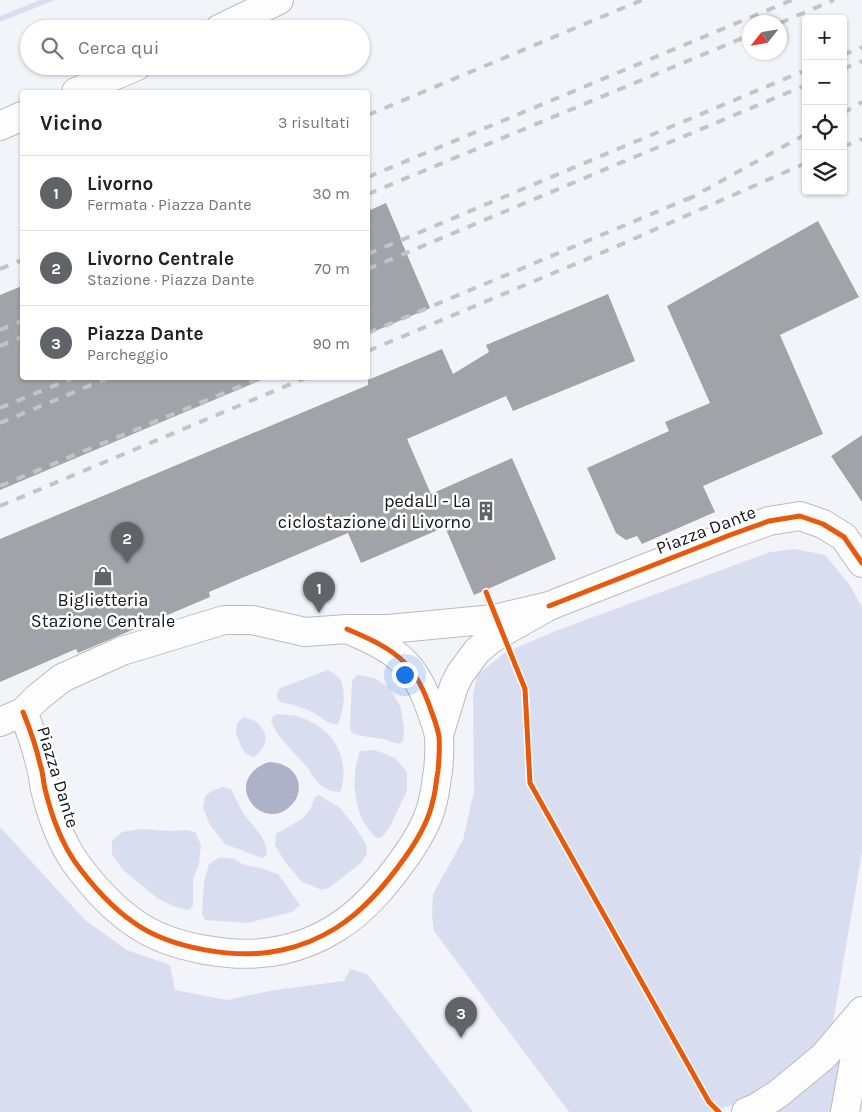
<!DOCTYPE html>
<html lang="it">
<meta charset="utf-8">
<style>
body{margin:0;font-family:Karla,sans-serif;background:#f2f2f2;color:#222}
.controls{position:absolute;right:15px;top:15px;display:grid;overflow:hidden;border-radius:5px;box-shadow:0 1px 4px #0004}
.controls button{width:45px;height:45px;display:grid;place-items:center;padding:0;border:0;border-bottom:1px solid #e0e0e0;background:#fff;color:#222;font:25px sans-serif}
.compass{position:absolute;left:742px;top:15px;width:45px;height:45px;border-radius:50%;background:#fff;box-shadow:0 1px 4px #0004;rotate:239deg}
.you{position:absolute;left:404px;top:674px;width:18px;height:18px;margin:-12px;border:4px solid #fff;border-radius:50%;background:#1a73e8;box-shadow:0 0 0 8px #1a73e833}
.badge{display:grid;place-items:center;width:32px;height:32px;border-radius:50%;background:#626368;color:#fff;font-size:16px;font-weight:700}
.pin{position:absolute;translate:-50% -41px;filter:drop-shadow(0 1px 2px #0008)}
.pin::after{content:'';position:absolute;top:26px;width:18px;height:15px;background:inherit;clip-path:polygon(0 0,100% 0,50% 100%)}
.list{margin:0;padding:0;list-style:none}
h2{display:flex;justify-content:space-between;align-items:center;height:65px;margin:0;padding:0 20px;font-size:21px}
h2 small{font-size:16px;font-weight:400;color:#767676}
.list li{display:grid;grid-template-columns:32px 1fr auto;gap:15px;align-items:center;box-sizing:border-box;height:75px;padding:0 20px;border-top:1px solid #e0e0e0}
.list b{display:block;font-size:19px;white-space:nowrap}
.list p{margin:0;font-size:16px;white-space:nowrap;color:#767676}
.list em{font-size:16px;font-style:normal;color:#767676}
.icon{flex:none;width:28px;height:28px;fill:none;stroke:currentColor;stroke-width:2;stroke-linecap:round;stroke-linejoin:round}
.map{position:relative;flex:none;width:862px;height:1112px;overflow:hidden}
.search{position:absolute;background:#fff;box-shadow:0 1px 4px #0004;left:20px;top:20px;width:350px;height:55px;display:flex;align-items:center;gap:12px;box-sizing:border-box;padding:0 18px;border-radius:28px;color:#767676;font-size:19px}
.panel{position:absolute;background:#fff;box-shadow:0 1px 4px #0004;left:20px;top:90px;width:350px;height:290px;border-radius:5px}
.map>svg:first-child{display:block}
.green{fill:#d9ddf0}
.water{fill:#adb2c8}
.building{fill:#a2a3a8}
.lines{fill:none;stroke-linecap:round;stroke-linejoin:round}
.minor-casing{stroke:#babbc0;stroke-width:30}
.minor{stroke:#fdfdfe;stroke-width:28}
.rail{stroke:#c4c4c6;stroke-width:4;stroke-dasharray:9 9;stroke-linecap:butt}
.cycleway-casing{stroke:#fff;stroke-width:8}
.cycleway{stroke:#e8590c;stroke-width:5}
.labels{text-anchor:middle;stroke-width:5;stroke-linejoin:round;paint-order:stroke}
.poi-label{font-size:18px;fill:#14151a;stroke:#fff;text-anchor:end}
.street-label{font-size:18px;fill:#14151a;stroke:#fff}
</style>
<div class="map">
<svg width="862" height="1112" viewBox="0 0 862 1112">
<rect width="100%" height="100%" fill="#f2f4fa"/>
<path class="green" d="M40 0H55L0 22V16Z
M794 549 825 555 849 584 862 607V852L833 1023 807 1056 775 1080 735 1104 709 1112H569L434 931 432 915 433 894 463 840 474 791 473 695 477 675 506 652 558 630 770 552Z
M328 670C331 672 335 674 338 677 348 687 343 713 338 724 325 724 323 717 312 712 302 707 291 704 280 702L277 698V694L280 688Z
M358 675 374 678 390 688 401 708 404 728 403 741 398 744 383 739 362 736 352 733 350 728 352 680Z
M278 714C284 715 291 715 297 716 308 719 320 726 328 734 342 748 348 774 340 792L330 791 320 785 313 777 308 768 283 741 277 733 271 721 273 716Z
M243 717C246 718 252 719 255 721 256 721 259 725 260 726 271 738 264 749 254 757L245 753 241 746 236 734 237 724Z
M375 750 395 758 407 772V791L389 828 382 837 377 838C353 818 350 778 360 751Z
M222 787 231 789C235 797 239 806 244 814 254 829 266 835 267 855L262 858 225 844 210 825 203 808 205 796 212 791Z
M319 795 340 808 353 824 366 844 367 854 361 863 329 888 322 890 302 882 285 862 275 845 276 834 302 819 310 810 315 797Z
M0 827 85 920 127 950 170 965 175 990 227 1000 274 990 344 981 350 969 367 974 473 1112H0Z
M141 829 169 831 187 830 195 832 201 845 199 864 193 879V906L189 910 175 907 157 898 123 870 112 855V841L122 832Z
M220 857 234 859 244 865 261 868 278 874 300 905 292 912 247 923 205 920 202 914 204 882 209 864Z
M847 1049 835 1112H769Z"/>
<path class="water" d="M269 762C286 762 303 774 298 794 296 801 292 805 287 809 275 819 257 813 250 801 239 784 252 767 269 762Z"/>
<path class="building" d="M386 203 401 238H400L430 308 368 334V211Z
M818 221 859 297 780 335 823 434 703 486 715 512 642 544 637 536 626 540 616 533 587 468 669 431 665 422 710 403 667 306Z
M22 286V378H266L0 490V295Z
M608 294 635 361 513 411 506 396 407 439 431 494 512 458 556 559 474 595 445 527 361 563 348 533 209 592 210 597 78 653 76 649 0 682V539L368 385V380L442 349 453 374 489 352 486 345Z
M862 435V502L831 456Z"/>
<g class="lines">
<defs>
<path id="minor" d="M219 29 279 0
M76 92 137 66
M0 126 22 116
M23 712C30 729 36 746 40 764 43 772 43 780 45 789 51 814 60 840 75 862 91 884 110 906 133 922 170 949 238 960 282 950 301 946 320 938 336 928 365 910 387 883 406 856 418 839 429 821 433 800 436 790 436 780 438 771 439 760 440 749 439 737 438 729 435 721 432 713 426 695 418 675 404 662 388 646 367 638 347 629
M0 722 23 712 37 698 62 678 122 651 224 620H252L305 632 347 629H389L494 619 549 606
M439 735 454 686 460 674 477 651 490 640 503 632 549 606 730 535 769 521 800 516 823 524 844 537 862 563
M746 1112 756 1108 778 1094 824 1056 862 1011
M845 1112 862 1018"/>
</defs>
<use href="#minor" class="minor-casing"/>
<use href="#minor" class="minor"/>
<path class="rail" d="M780 23 834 0
M843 55 862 47
M843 69 862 61
M843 113 862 102
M368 115 642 0
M843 147 862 139
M368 177 792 0
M368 194 750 35
M687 200 806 134
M368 254 806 70
M0 269 22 260
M368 269 806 85
M0 330 22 321
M368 333 692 197
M0 346 22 337
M368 351 613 248 806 163
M0 408 73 378
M0 423 108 378
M0 486 260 378
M0 506 305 378"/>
<defs>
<path id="cycleway" d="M486 592 525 689 530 783 709 1102 719 1112
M549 606 730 535 769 521 800 516 823 524 844 537 862 563
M23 712C30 729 36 746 40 764 43 772 43 780 45 789 51 814 60 840 75 862 91 884 110 906 133 922 170 949 238 960 282 950 301 946 320 938 336 928 365 910 387 883 406 856 418 839 429 821 433 800 436 790 436 780 438 771 439 760 440 749 439 737 438 729 435 721 432 713 426 695 418 675 404 662 388 646 367 638 347 629"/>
</defs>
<use href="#cycleway" class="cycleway-casing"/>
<use href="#cycleway" class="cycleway"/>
</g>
<defs>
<symbol id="building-bare" viewBox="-9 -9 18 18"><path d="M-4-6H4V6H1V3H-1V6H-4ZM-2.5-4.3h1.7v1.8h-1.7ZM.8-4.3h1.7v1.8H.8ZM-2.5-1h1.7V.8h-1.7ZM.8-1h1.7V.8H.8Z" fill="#626368" stroke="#fff" stroke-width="2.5" paint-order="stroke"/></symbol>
<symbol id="shop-bare" viewBox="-9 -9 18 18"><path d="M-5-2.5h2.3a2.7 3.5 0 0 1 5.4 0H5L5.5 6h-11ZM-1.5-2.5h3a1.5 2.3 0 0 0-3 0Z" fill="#626368" stroke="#fff" stroke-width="2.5" paint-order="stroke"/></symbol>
</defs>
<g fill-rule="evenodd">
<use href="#building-bare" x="472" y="497" width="28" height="28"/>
<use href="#shop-bare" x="89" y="562" width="28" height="28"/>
</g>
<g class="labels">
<g class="poi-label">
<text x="471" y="507">pedaLI - La<tspan x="471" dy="21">ciclostazione di Livorno</tspan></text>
<text x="103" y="606" text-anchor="middle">Biglietteria<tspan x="103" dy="21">Stazione Centrale</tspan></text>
</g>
<g class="street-label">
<text transform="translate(706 530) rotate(-21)" y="6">Piazza Dante</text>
<text transform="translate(58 777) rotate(73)" y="6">Piazza Dante</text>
</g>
</g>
</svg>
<div class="controls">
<button>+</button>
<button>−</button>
<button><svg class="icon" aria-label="locate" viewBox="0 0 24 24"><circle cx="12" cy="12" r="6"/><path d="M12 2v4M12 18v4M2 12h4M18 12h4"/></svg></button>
<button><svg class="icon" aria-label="layers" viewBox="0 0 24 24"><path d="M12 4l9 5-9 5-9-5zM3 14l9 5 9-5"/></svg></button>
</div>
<svg class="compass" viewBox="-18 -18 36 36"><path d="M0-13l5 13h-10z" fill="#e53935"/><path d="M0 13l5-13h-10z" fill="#767676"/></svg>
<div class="you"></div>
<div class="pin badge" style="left:319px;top:613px">1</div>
<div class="pin badge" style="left:127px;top:563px">2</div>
<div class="pin badge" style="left:461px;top:1038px">3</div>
<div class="search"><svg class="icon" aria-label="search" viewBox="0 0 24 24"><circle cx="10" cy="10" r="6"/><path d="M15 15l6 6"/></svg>Cerca qui</div>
<section class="panel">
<h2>Vicino<small>3 risultati</small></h2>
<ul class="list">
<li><span class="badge">1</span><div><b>Livorno</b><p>Fermata · Piazza Dante</p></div><em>30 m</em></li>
<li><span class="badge">2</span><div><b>Livorno Centrale</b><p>Stazione · Piazza Dante</p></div><em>70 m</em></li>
<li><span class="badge">3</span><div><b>Piazza Dante</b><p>Parcheggio</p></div><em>90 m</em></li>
</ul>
</section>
</div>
